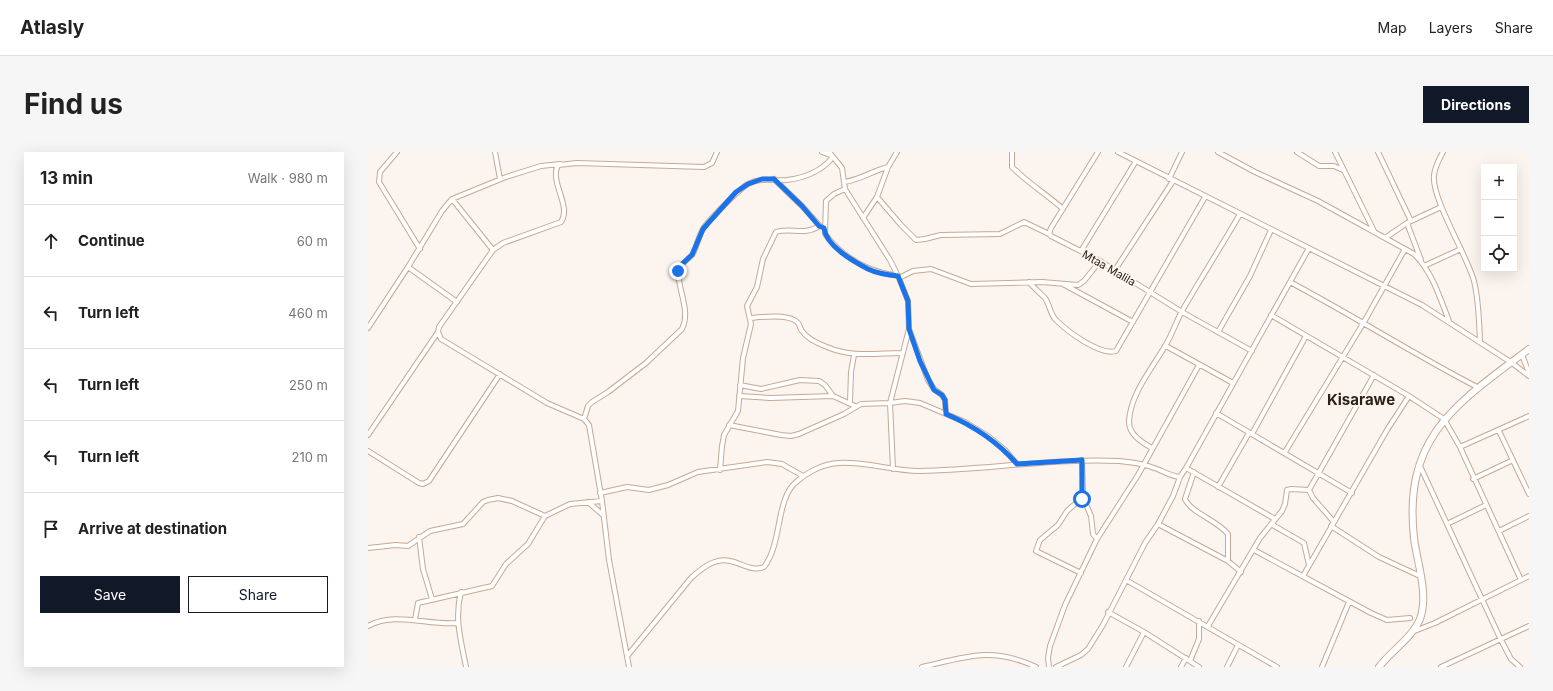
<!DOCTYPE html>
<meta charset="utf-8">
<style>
body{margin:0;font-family:Inter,sans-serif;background:#f6f6f6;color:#222}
.controls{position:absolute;right:12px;top:12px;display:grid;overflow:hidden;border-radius:0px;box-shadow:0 4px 16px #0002}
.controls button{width:36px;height:36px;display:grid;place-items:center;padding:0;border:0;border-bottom:1px solid #e0e0e0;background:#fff;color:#222;font:20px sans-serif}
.stop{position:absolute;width:12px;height:12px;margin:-9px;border:3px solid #1a73e8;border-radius:50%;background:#fff}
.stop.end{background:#1a73e8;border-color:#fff;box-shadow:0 1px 4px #0008}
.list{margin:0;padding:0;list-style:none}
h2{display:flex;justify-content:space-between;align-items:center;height:52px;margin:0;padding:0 16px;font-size:17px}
h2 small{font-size:13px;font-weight:400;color:#767676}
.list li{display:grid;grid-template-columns:26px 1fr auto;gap:12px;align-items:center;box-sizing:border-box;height:72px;padding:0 16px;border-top:1px solid #e0e0e0}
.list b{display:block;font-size:15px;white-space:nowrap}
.list em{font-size:13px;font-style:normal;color:#767676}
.actions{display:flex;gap:8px;padding:12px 16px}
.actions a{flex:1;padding:9px 0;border:1px solid #111827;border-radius:0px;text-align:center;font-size:14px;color:#111827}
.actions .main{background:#111827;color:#fff}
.icon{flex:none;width:22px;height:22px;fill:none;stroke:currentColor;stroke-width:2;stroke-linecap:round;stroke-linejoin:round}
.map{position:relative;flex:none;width:1161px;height:515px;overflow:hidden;border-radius:0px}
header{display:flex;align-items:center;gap:24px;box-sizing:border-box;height:56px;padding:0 20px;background:#fff;border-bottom:1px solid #e0e0e0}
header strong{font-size:19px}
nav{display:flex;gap:22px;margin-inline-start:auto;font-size:14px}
.intro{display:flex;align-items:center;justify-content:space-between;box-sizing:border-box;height:96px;padding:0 24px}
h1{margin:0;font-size:28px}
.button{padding:10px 18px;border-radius:0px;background:#111827;color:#fff;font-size:14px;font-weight:700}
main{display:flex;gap:24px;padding:0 24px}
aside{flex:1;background:#fff;border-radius:0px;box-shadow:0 4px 16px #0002}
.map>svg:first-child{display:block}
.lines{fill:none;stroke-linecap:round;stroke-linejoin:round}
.street-casing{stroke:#c8a892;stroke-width:6}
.secondary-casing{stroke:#c8a892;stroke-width:8}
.street{stroke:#fff;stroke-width:4}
.secondary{stroke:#fff;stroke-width:6}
.route{stroke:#1a73e8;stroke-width:5}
.labels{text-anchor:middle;stroke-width:4;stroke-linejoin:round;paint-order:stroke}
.street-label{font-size:11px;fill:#2d2118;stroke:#fbf4ef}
.district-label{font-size:15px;font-weight:bold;fill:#2d2118;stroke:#fbf4ef}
</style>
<header>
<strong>Atlasly</strong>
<nav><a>Map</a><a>Layers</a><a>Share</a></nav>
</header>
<div class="intro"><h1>Find us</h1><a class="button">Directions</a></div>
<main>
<aside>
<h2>13 min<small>Walk · 980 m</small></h2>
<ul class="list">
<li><svg class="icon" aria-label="ahead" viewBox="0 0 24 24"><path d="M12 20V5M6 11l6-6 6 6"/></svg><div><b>Continue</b></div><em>60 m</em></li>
<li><svg class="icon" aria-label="left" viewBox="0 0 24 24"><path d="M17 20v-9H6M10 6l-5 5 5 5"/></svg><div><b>Turn left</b></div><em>460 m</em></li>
<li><svg class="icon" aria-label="left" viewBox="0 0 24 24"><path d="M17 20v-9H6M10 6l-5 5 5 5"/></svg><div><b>Turn left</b></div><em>250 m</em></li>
<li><svg class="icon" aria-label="left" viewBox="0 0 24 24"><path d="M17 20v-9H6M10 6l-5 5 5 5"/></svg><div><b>Turn left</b></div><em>210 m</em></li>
<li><svg class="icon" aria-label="arrive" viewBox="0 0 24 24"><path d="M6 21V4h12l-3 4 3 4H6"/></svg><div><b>Arrive at destination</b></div></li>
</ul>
<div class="actions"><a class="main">Save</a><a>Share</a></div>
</aside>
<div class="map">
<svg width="1161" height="515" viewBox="0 0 1161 515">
<rect width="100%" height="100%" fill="#fbf4ef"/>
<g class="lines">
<defs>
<path id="street" d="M29 0 12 20 11 30 52 97
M127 0 132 27
M454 0 462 3
M461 0 474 16 477 37 522 108 531 126 540 149 541 177 522 251 525 317
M644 0V15C660 31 678 42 695 57
M730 0 683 76 681 82 683 84 732 109 814 160 884 199
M750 0 1054 153 1144 211 1161 224
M850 0 887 20 950 49 1046 102C1064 119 1072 146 1081 169
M929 0 951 14H966L975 18
M967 0 1006 79
M1010 0 1043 69
M1075 0C1071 7 1067 16 1066 23 1063 46 1099 103 1106 129 1111 149 1111 170 1112 190
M406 27 434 54 452 74
M801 27 814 0
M476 30C492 28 504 19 520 15
M477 37 466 42 458 49 457 82C475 106 501 120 530 124
M509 45 533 73 548 88 557 87 573 83 632 82 656 70 681 82
M84 47 125 98
M495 66 509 45 520 15 529 0
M1039 71 1053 108
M1017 86 1039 71 1073 55
M713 99 768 9
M1056 114 1093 97
M40 115 89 150
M747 118 805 29
M531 126 545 119 563 117 603 132 674 130 710 133 716 129 732 109
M661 130C666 136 672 141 677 146 682 153 682 162 688 168 699 179 732 204 748 199L837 45
M922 130C986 164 1047 203 1111 236
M695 132 765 170
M903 163 1041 244 1076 267 1092 295 1153 428
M382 166C393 165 422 161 430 171 432 173 432 177 434 179 439 187 451 192 459 195 484 206 509 201 535 201
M0 176 40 115 74 59 84 47 138 25 173 14 192 12
M541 177 560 228 566 237 574 243 577 248 578 262
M850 180 882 124 903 78
M798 194 865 231
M1154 203 1161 221
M372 233 393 237 432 228 451 229 457 233 465 244 487 254
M371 244 402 246 465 244
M482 251 483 220 486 203
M848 261 984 341
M216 267 220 254 224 250 240 240 278 211 314 177C323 159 310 138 310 119 313 112 319 108 324 103 329 95 330 85 335 77 339 70 372 36 380 32 393 25 405 29 419 28 436 26 454 19 464 6
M361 273 413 283 423 284 431 282 476 262 493 252 522 251 537 249 552 251 597 270 620 284 637 298 649 312
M1131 279 1161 342
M884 282 938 184
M0 283 70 180
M1092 295 1161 264
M784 296C775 291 761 283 761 270 762 242 784 217 797 194 804 183 808 170 814 159 833 126 853 95 872 62
M0 299 51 331 55 332 61 329 132 222
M917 300 996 170 1037 97
M1052 314 1133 488 1143 507 1152 515
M818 316 907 367
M352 318 354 294 356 283 370 259 375 206 383 172 379 154 389 135 395 107 408 80C422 75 437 84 451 74
M826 320 817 347C823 361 849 368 860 382V409
M1105 327 1145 308
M850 335 881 281
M232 341 259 335 281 338 300 333 330 320 399 310 414 312 435 324
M715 345 723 364 725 382 729 387
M220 350 235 363
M966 370 945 346 941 338 1006 223
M790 372 860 409 873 420
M903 372 936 391 941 413
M1079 372 1118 353
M963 374 1011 405 1052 424
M1131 379 1161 364
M51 385 55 417 64 447
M0 396 28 393 40 394 62 379 95 372 115 350 120 348 130 346 144 349 177 364
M886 398 1003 461 1019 468 1042 466
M713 421 668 399 672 388 690 373 699 359 715 345 714 308
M935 424 1019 278 1041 244
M758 428 909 515
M93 440C86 467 93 488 98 515
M740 460 776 480 831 515
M47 468 50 451 124 434 138 412 160 392 177 364 202 352 234 349
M0 474C28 459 60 474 90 471
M840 474 892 386 914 359 917 352 919 338 923 337 941 338
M1044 480 1067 471 1161 424
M260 503 323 426C333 417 347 405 362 409 374 411 383 420 396 415 414 392 408 348 427 331 438 321 454 312 470 311 497 309 524 319 551 319 618 318 684 306 751 309 764 310 777 312 789 317 797 320 803 324 812 325L818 316 941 96
M822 509 831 487V469
M261 515 241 408 234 349 221 273 216 267 179 251 73 187 70 180 71 175 125 98 135 91 193 70C204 54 181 30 190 13L209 11 336 15 344 11 349 0
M554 515C598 505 624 494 668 515
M681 515 680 506 682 494 697 453 729 387 770 323 831 213
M688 515 713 503 720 497 735 473 777 391 790 372 805 344 812 325
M758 515 776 480
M813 515 818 506
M859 515 870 493
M954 515 981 450
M1073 515 1161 474"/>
<path id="secondary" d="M1011 515C1023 499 1044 486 1052 467 1061 442 1049 411 1046 386 1035 284 1088 252 1161 197"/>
</defs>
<use href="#street" class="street-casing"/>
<use href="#secondary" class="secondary-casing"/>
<use href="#street" class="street"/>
<use href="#secondary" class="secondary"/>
</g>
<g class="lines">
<path class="route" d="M310 119 313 113 324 103 335 77 368 40 380 32 394 27H406L434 54 451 74 456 76C458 94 485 109 500 117 510 122 520 123 530 124L540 149 541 177 552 209 566 238 574 243 577 248 578 262C606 274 629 289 649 312L714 308V347"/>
</g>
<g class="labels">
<g class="street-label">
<text transform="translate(741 116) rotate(30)" y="4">Mtaa Malila</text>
</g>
<g class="district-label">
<text x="993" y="253">Kisarawe</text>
</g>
</g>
</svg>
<div class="controls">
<button>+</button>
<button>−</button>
<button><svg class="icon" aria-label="locate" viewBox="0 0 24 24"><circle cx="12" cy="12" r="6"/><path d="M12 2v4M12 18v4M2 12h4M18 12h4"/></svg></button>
</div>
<div class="stop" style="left:714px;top:347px"></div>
<div class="stop end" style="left:310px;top:119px"></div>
</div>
</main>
